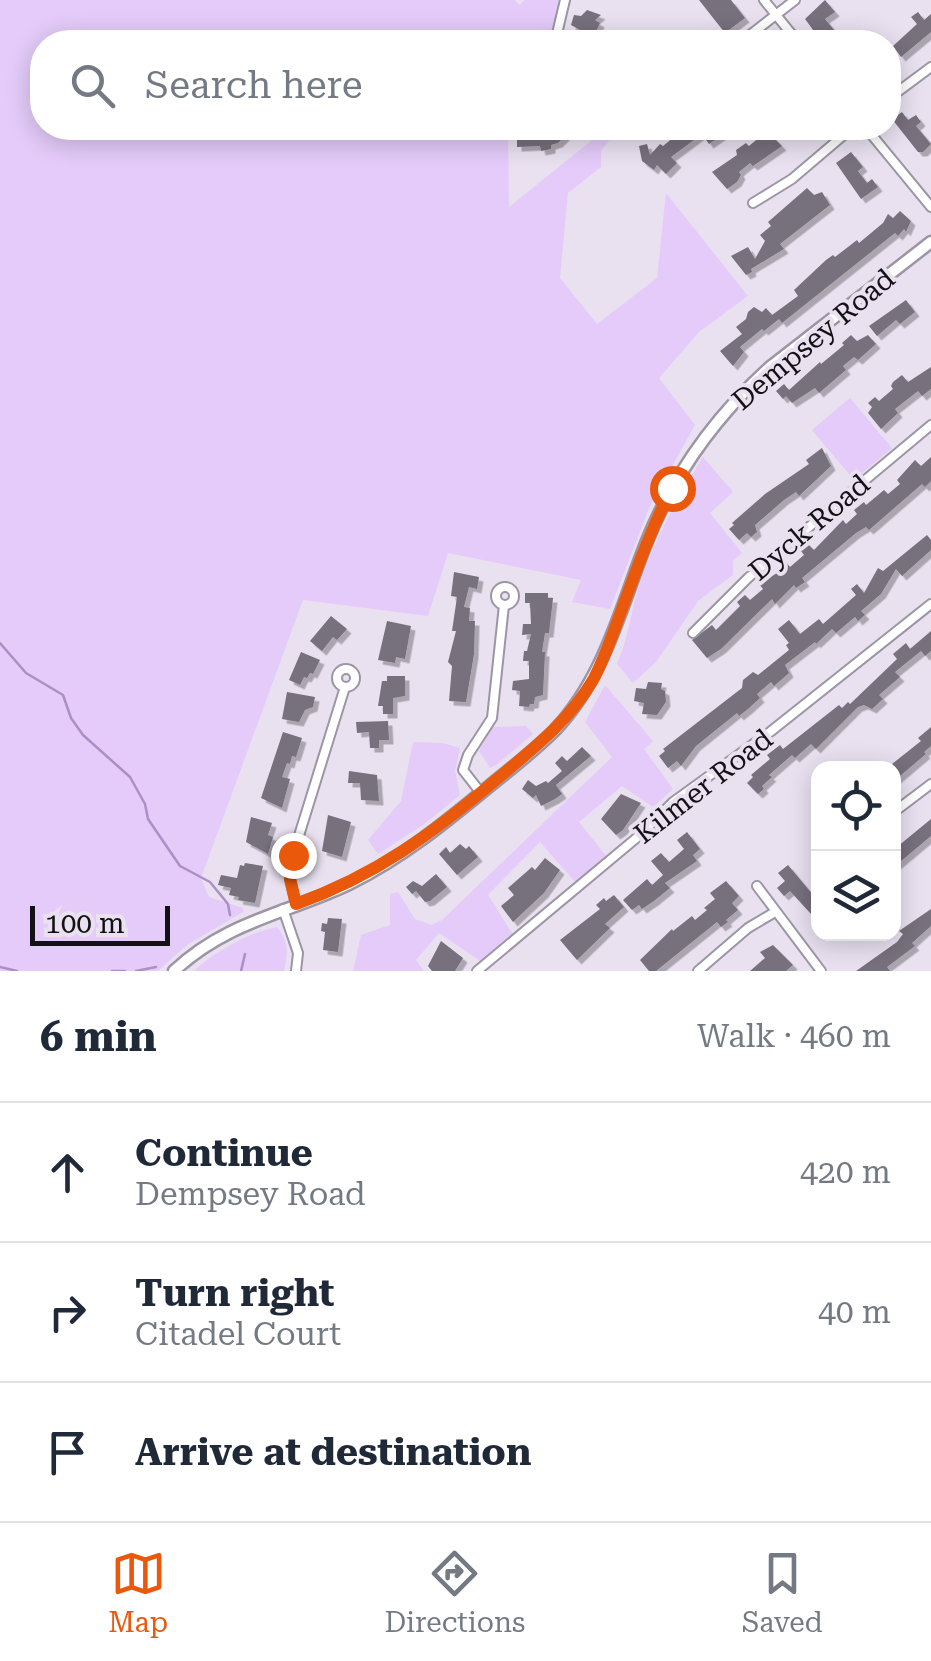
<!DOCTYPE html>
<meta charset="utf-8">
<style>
body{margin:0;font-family:"Roboto Serif",serif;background:#f2f2f3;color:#1f2937}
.controls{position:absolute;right:30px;bottom:30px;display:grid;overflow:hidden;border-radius:20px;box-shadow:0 5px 25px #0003}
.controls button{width:90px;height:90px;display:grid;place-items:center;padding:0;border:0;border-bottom:2px solid #e0e1e3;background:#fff;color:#1f2937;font:50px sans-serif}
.scale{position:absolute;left:30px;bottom:25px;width:140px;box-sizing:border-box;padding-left:10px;border:5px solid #131116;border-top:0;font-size:28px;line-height:35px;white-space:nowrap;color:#131116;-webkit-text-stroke:8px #e9e1f0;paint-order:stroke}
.stop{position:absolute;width:30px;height:30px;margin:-22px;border:8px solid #ea580c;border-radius:50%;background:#fff}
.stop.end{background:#ea580c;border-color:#fff;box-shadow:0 2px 10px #0008}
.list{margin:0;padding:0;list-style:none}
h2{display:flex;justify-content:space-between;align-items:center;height:130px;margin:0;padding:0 40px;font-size:42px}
h2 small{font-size:32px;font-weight:400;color:#747a83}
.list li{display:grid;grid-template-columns:65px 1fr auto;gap:30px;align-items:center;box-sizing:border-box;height:140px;padding:0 40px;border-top:2px solid #e0e1e3}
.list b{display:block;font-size:38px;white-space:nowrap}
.list p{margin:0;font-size:32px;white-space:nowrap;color:#747a83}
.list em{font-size:32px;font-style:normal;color:#747a83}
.icon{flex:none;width:55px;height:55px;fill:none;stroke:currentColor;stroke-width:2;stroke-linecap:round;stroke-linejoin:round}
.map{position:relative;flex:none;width:931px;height:971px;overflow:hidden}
.search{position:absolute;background:#fff;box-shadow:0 5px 25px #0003;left:30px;right:30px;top:30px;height:110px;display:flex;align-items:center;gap:25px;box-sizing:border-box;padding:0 35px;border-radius:40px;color:#747a83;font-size:38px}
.sheet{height:550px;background:#fff}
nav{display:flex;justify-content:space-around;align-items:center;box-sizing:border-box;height:140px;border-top:2px solid #e0e1e3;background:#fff;font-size:28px;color:#747a83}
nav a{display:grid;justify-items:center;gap:5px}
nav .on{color:#ea580c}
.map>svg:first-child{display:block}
.green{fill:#e4cbf9}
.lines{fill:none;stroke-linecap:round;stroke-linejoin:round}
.stream{stroke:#ad8ec7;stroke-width:2.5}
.building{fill:#77707d;filter:url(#shadow)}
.minor-casing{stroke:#9c95a3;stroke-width:12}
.tertiary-casing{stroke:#9c95a3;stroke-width:15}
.minor{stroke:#fff;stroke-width:8}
.tertiary{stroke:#fff;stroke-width:10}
.route{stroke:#ea580c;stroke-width:12}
.labels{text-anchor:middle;stroke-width:8;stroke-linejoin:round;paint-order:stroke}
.street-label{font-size:28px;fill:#131116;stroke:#e9e1f0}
</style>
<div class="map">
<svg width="931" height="971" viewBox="0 0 931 971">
<defs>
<filter id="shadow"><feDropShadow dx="4.5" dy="4.5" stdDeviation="0" flood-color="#0004"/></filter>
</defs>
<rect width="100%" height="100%" fill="#e9e1f0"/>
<path class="green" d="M0 0H515L519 5 525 0H559L550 42H42V128H508L509 207 607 128H613L616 132 601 151V167L568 193 560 278 597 324 657 278 666 193 748 296 699 332 659 378 695 425 649 508 610 609 572 602 581 580 448 553 428 616 303 600 201 878 209 897 243 908V912L187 945 158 971H0Z
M850 398 892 448 854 480 812 430Z
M703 457 733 492 710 513 742 553 733 561V575L698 601 656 662 633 683 617 664C629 637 631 609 640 582 655 539 679 495 703 457Z
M605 685 653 741 644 749 673 789 653 807 622 786 579 822 607 857 577 884 540 842 488 895 514 936 483 963 439 933 416 960 424 971H353L361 935 390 925V894L398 892 415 919 431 925 442 920 612 757 585 722Z
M526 726 533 734 496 765 490 768 479 751 492 727Z
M413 742 443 743 460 748 455 771 460 795 427 822 378 854 368 840 401 801Z
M277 927C289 942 288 953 284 971H194C214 952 250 932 277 927Z"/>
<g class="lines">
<path class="stream" d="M0 643 26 673 63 695 71 718 83 735 130 777 145 804 148 819 180 866 210 882 228 904 230 915
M0 967 17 971
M112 971H125
M136 971 156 967
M241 971 245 954"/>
</g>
<path class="building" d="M699 0H731L745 18 725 33Z
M825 0 835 12 825 19 844 42H822L805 19Z
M587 10 601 15 595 20 600 23 591 42H579L584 32 571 25 574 15 581 16Z
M918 12 924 20 931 14V32L901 57 893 46 917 24 911 17Z
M902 112 908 120 916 115 921 122 916 126 931 144 923 152H918L892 119Z
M517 128H560L566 135 558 143 551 145V149L541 151 540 146 517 147Z
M685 128 690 133 698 128H717L722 135 709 144 702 134 671 157 677 163 666 174 657 165 654 170 642 161 639 146 647 144 650 155 660 144 663 146Z
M767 131 782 146 753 166 750 163 739 172 741 175 737 182 727 189 712 172 737 155 736 150 746 143 749 146Z
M851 152 863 167 858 171 867 183 872 179 878 187 861 199 836 163Z
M807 188 814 195 822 192 830 205 780 244 784 249 751 269 752 272 746 275 731 256 748 247 755 259 765 241 760 235 771 226 768 222Z
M900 211 911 221 906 232 904 229 898 236 895 233 782 323 779 319 764 331 762 329 740 347 744 352 733 366 720 351 742 334 736 327 746 319 748 312 754 307 762 312 766 308 772 315 798 296 794 290 826 260 833 255 835 257 857 240 859 243 883 223 888 214 893 218Z
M906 300 915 312 900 324 896 320 877 336 869 326Z
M851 335 857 341 868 335 876 344 858 360 854 357 843 366 846 370 819 393 815 388 792 403 786 396 783 399 776 391 784 384 789 390 820 362 821 364 844 345 842 343Z
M931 367V389L922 396 918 391 895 409 898 413 881 429 868 413 872 407 868 403 875 397 879 401 893 389 891 386 893 382 902 375 908 382Z
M822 448 831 466 799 496 796 492 784 500 755 525 757 532 751 537 747 533 739 540 729 529 734 525 732 523 765 494 809 464 806 460Z
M931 457V481L925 487 922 484 869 530 866 527 856 533 802 578 805 582 796 588 794 585 775 604 772 599 721 649 707 658 692 640 712 625 716 630 740 606 737 602 745 595 750 600 763 589 759 584 782 570 779 567 786 562 790 567 804 555 801 551 808 544 814 550 843 520 846 524 857 514 854 510 864 502 866 505 884 490 888 494 900 484 897 480 915 460 921 466Z
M927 535 931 540V550L902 576 896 569 881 594 861 611 865 615 858 621 855 617 836 633 832 629 816 644 815 642 785 665 789 673 781 680 774 686 771 682 757 694 760 698 748 709 739 716 737 713 696 746 681 766 677 761 668 768 659 756 665 751 663 749 742 688 743 680 753 672 758 675 789 650 786 645 789 643 778 629 789 620 800 634 819 619 823 624 856 595 851 589 857 584 864 593 878 568 883 571Z
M454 572 479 577 477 589 469 587 464 607 470 608 469 621H475L474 654 466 702 449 701 452 666 448 662 456 631H452L457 597 451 596Z
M525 593H548V598H553L549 633H545L542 652H545L543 695 535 697 534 704H530L529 707 519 706 520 691 512 690 513 681 529 679V661H523L524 651H527L531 634 522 635 523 624H531L530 603H525Z
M331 616 347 629 337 640 333 637 322 651 310 641Z
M387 621 411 626 405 659 396 657 395 663 378 660Z
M931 631V651L925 656 921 651 895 672 900 677 879 695 883 699 872 709 864 705 858 707 816 749 811 744 795 758 792 755 769 775 772 777 762 786 764 789 758 794 747 783 753 777 751 775 770 759 767 755 780 745 783 749 839 705 842 708 848 702 850 704 897 659 893 654 906 643 910 649Z
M301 652 320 660 313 674 310 673 307 678 304 677 300 685 289 680Z
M387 676H405V696L393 698V714H383V706H378L382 681H387Z
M648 682 662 683 661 689 665 691 666 702 657 715 642 714 644 703 634 701 636 688 646 689Z
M287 692 315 697 313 707 305 710 299 722 282 719Z
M388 721 389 740H379V748H370L369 732 357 733 356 722Z
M931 727V746L924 752 926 754 894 781V768H887L921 741 918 738Z
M283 732 302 738 296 757 292 756 290 764 287 763 282 777 290 779 282 808 261 798Z
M582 747 591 756 556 785 562 794 555 799 541 806 536 795 533 798 522 789 528 780 536 786 546 781 548 783 562 771 555 763 562 756 567 761Z
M349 771 377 775 379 801 361 800 360 783H348Z
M621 794 641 803 623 830 616 835 601 819Z
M328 815 351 822 342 857 322 851Z
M251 817 272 823 268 835 273 837 268 854 246 842Z
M931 819V836L894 867V843L897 847Z
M687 832 700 849 693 855 697 861 665 883 670 888 654 901 642 909 639 905 632 910 623 900 647 879 652 885 663 875 651 861 661 853 669 862 684 849 677 840Z
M460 844 466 849 469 846 478 857 457 875 439 854 446 847 450 853Z
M545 858 560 870 544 893 513 922 501 906 514 895 508 888 532 867 535 870Z
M245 863 263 866 255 903 238 900 239 897 229 895 231 888 218 885 221 875 237 878 240 865 244 866Z
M788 865 813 895 818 890V909L812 915 790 891 784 896 777 888 785 881 778 873Z
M436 874 447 887 430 901 425 902 416 891 412 894 406 887 413 881 422 886Z
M726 881 739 896 732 903 738 910 726 920 728 922 721 927 717 922 656 971H649L640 960 672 929 673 931 692 916 695 920 707 910 704 908 715 899 710 893Z
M614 895 624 907 605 924 610 928 577 960 560 940 600 909 596 905 604 898 606 901Z
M931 909V926L912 943 915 946 887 967 890 971H856L897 942 903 934 899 931Z
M328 918 342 919 338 952 323 950 325 932 321 931 322 923 327 924Z
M441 941 463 958 455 971H432L428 966Z
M773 945 793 965 786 971H750L765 958 760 952Z"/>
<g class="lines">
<defs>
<path id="minor" d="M764 0 798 42
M555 42 565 0
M741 42 795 0
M888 99 931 67
M866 128 931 207
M753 203 792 179 852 128
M496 596a9 9 0 1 1 18 0a9 9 0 1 1-18 0Z
M693 633 748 578 931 425
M337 678a9 9 0 1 1 18 0a9 9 0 1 1-18 0Z
M481 793 463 770 468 755 492 718 504 605
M894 812 931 784
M757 886 821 971
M296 905 290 879 293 855 345 687
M283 909 298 953 296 971
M477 971 640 835 673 802 770 732 931 604
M698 971 748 928 775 912"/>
<path id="tertiary" d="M174 971C227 921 286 914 349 884 402 858 446 822 492 784 513 767 535 750 555 730 605 677 621 606 647 541 674 474 716 416 769 368L931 242"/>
</defs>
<use href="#minor" class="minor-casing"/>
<use href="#tertiary" class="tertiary-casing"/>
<use href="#minor" class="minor"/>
<use href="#tertiary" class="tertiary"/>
</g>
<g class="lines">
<path class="route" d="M293 855 290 879 296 904C377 875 433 833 497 779 533 749 569 721 593 680 605 658 613 633 622 609 637 568 652 527 672 488"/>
</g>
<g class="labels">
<g class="street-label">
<text transform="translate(813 339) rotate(-40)" y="10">Dempsey Road</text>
<text transform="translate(809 527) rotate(-40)" y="10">Dyck Road</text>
<text transform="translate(703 786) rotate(-38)" y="10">Kilmer Road</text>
</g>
</g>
</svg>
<div class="controls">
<button><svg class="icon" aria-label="locate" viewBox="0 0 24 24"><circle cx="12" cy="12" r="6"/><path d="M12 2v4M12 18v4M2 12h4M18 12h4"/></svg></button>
<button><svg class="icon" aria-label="layers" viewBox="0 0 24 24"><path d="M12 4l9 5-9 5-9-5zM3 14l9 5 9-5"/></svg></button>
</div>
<div class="scale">100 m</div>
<div class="stop" style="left:672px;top:488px"></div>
<div class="stop end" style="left:293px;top:855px"></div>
<div class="search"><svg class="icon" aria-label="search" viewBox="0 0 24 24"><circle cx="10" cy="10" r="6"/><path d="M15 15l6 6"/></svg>Search here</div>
</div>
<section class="sheet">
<h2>6 min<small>Walk · 460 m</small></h2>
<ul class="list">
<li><svg class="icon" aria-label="ahead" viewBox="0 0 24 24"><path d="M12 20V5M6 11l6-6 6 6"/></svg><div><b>Continue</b><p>Dempsey Road</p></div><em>420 m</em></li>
<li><svg class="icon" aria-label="right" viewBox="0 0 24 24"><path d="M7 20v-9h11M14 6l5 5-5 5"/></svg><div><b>Turn right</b><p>Citadel Court</p></div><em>40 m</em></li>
<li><svg class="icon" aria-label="arrive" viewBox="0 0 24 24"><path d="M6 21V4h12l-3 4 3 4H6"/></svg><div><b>Arrive at destination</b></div></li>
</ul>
</section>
<nav>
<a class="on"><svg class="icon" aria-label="map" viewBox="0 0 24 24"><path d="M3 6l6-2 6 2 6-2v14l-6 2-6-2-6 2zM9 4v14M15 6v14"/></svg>Map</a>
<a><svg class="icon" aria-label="directions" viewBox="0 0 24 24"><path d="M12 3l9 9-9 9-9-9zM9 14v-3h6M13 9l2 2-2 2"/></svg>Directions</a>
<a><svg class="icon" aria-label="saved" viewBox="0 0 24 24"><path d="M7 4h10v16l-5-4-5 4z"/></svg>Saved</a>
</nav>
